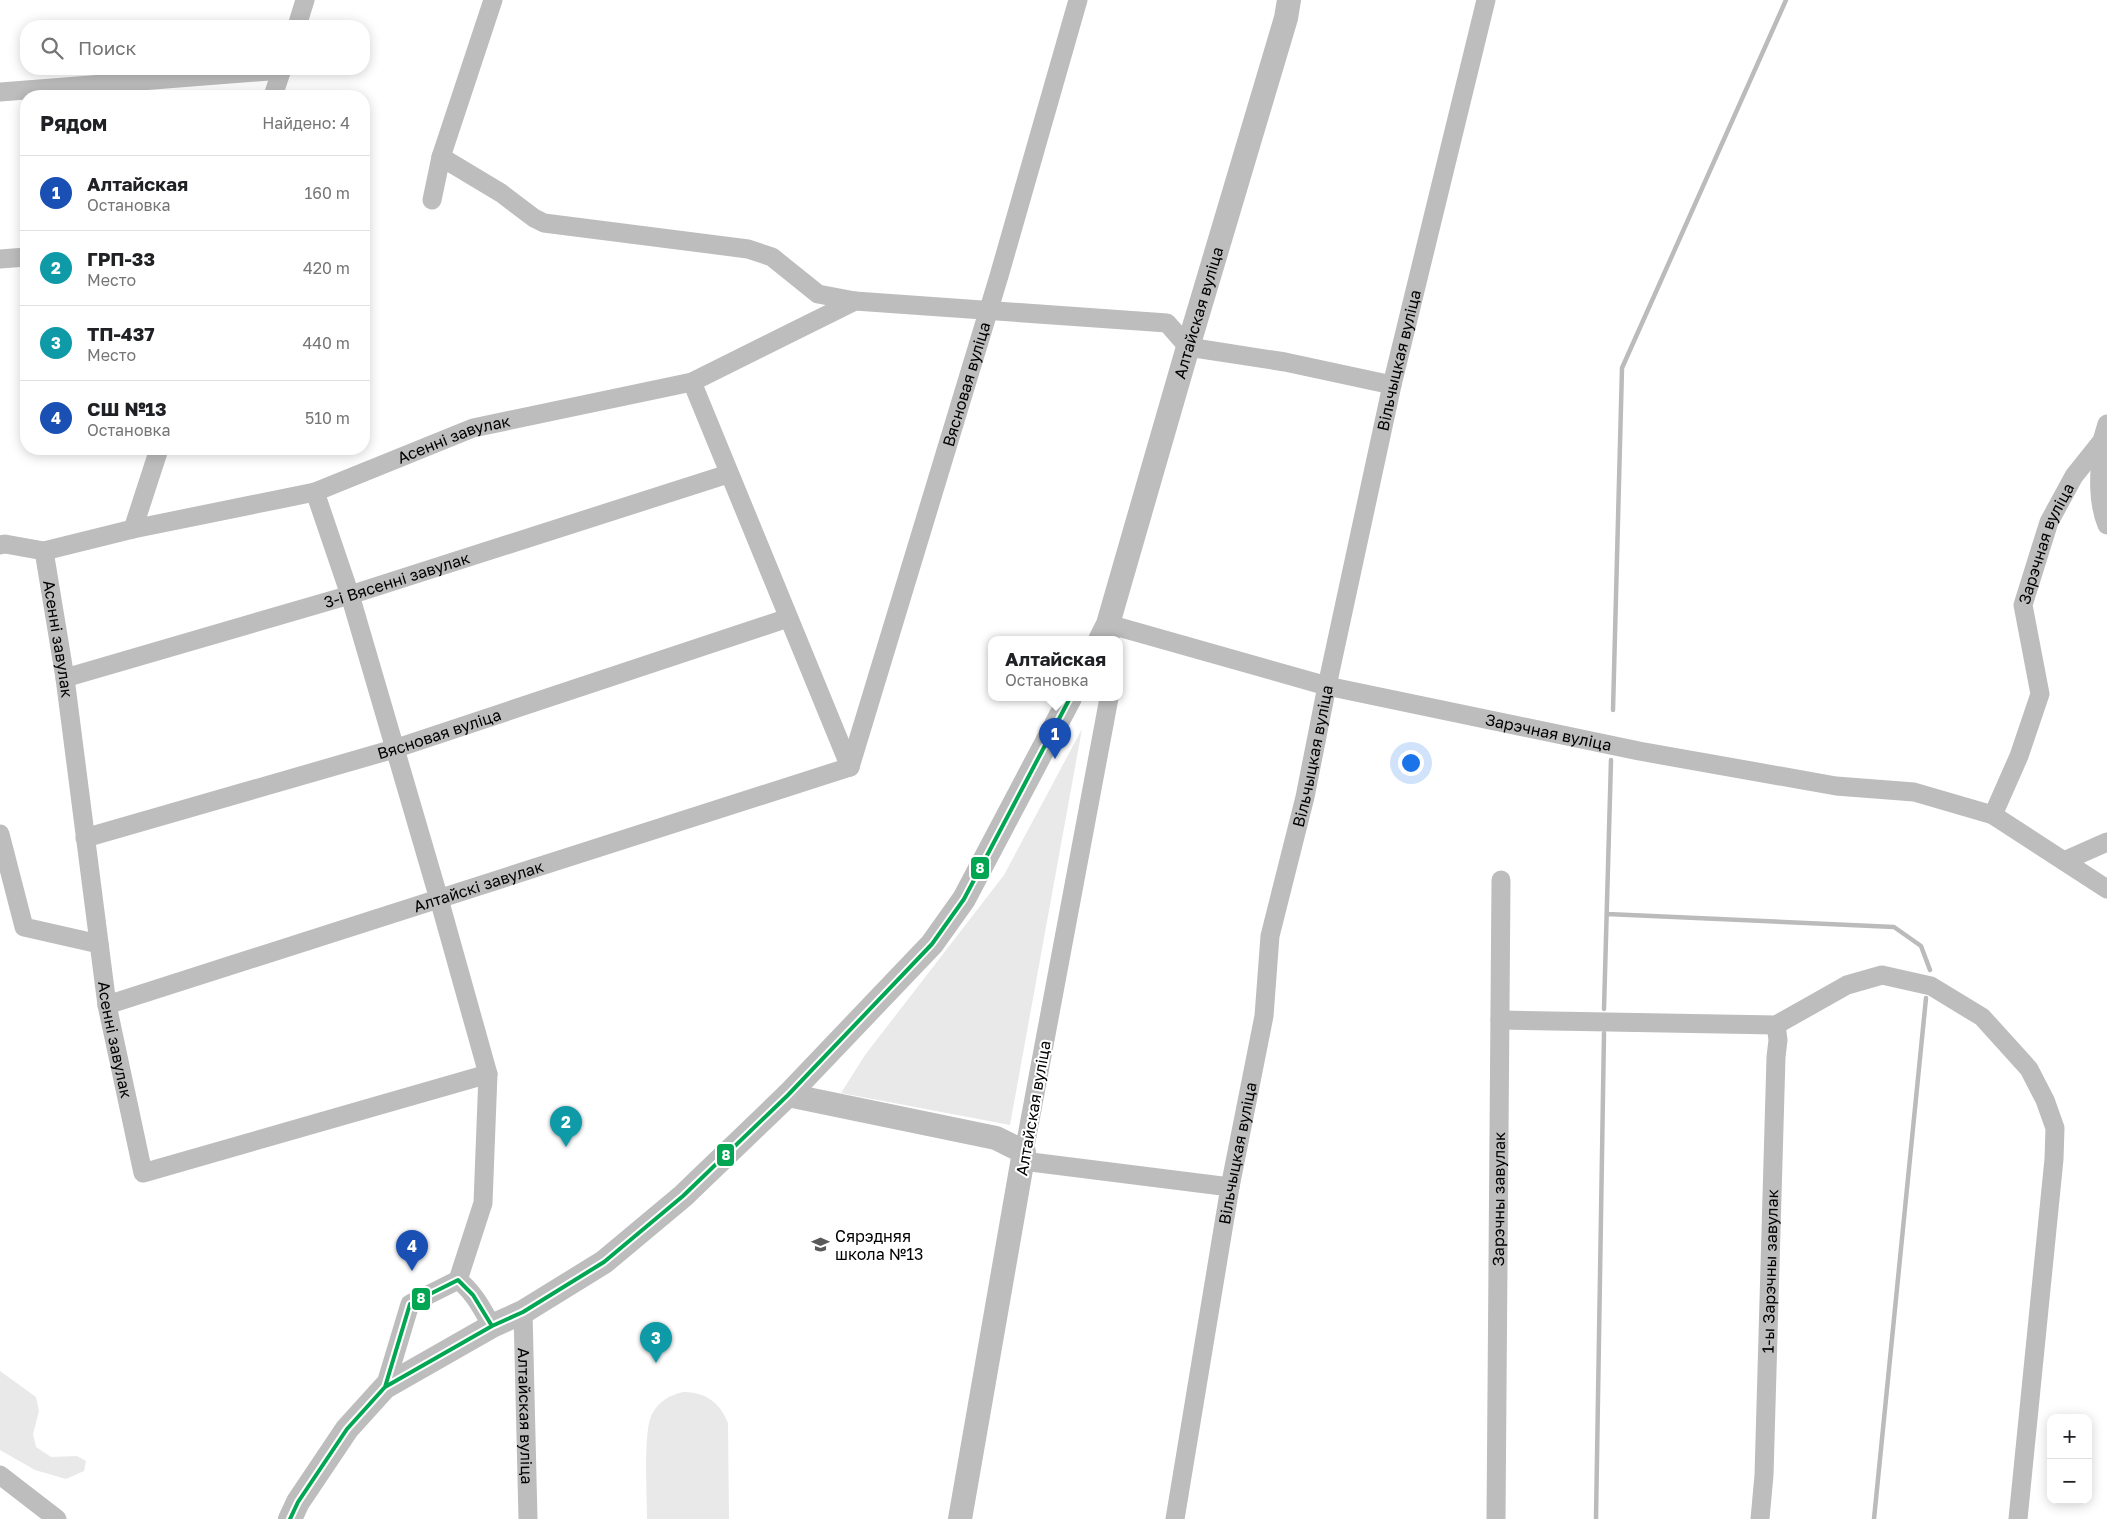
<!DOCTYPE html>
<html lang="ru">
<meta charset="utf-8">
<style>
body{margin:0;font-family:"Golos Text",sans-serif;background:#f6f6f6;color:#202124}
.controls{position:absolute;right:15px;bottom:15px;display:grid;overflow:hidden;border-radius:10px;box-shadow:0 2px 12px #0003}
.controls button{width:45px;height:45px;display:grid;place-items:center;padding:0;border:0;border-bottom:1px solid #e0e0e0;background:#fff;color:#202124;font:25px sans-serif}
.you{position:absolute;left:1410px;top:762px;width:18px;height:18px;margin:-12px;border:4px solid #fff;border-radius:50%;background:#1a73e8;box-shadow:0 0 0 8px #1a73e833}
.badge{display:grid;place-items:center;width:32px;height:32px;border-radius:50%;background:#0f766e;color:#fff;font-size:16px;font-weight:700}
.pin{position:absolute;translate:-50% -41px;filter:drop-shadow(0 1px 2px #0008)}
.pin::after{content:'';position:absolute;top:26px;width:18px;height:15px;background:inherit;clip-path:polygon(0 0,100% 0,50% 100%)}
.popup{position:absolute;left:988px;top:636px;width:135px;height:65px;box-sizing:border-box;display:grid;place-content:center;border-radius:10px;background:#fff;filter:drop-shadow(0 1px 4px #0005);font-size:16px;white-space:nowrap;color:#757577}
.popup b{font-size:19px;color:#202124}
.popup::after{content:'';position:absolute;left:50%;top:100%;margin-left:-10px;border:10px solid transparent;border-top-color:#fff}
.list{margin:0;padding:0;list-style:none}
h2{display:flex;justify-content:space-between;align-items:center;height:65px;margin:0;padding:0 20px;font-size:21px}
h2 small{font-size:16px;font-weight:400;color:#757577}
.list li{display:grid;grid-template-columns:32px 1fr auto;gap:15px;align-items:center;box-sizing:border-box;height:75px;padding:0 20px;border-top:1px solid #e0e0e0}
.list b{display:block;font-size:19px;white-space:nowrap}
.list p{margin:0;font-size:16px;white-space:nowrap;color:#757577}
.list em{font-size:16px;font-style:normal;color:#757577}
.icon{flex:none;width:28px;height:28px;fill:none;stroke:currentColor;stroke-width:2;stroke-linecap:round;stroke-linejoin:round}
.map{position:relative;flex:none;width:2107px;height:1519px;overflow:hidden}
.search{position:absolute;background:#fff;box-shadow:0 2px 12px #0003;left:20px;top:20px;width:350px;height:55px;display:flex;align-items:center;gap:12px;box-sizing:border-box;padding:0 18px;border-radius:20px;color:#757577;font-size:19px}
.panel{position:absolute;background:#fff;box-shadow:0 2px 12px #0003;left:20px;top:90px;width:350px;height:365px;border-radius:20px}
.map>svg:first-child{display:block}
.green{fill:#e9e9e9}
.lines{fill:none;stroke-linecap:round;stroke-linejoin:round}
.stream{stroke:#bbb;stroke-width:4.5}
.minor{stroke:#bdbdbd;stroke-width:19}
.major{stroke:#bdbdbd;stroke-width:24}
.bus-1-casing{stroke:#fff;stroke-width:8}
.bus-1{stroke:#00a651;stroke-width:4}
.labels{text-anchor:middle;stroke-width:4;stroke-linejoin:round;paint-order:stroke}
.street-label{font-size:16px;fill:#000;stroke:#fff}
.poi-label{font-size:16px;fill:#000;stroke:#fff;text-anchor:start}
.line-badge{stroke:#fff;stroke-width:2}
.badge-label{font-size:14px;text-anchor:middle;font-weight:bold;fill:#fff}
</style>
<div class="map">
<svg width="2107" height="1519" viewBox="0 0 2107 1519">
<rect width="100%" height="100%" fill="#fff"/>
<path class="green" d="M1082 729 1010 1125 841 1093 865 1055 1004 875Z
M0 1371 36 1397 39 1411 33 1434 36 1447 51 1457 77 1456 86 1461 84 1471 66 1479 35 1470 0 1450Z
M683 1392C705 1392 720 1402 728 1423L729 1519H647C647 1496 643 1431 652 1414 659 1401 670 1395 683 1392Z"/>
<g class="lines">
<path class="stream" d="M1613 710 1622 368 1786 0
M1607 914 1894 927 1921 946 1930 970
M1604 1009 1611 760
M1596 1519 1604 1033
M1874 1519 1926 998"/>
<g class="minor">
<path d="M297 26 305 0"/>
<path d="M0 92 282 70"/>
<path d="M273 96 282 69"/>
<path d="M441 157 501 193 534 218 544 223 748 249 772 257 818 294 855 301 1167 323 1188 347 1285 362 1392 385"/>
<path d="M432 200 441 157 493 0"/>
<path d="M0 259 26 257"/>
<path d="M692 382 850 767"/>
<path d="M2102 441C2100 468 2096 499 2107 525"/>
<path d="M315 492 350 595 439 899 488 1074 483 1203 458 1280"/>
<path d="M133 529 159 449"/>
<path id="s1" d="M0 545 5 544 44 551 133 529 315 492 473 428 692 382 855 301"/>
<path id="s2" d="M44 551 65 678 107 1005 143 1173 488 1074"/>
<path id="s3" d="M1110 638 1108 624 1327 686 1639 751 1836 786 1914 792 1993 815 2107 889"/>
<path id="s4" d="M65 678 350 595 728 474"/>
<path id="s5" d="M850 767 999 276 1078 0"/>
<path id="s6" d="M1993 815 2019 756 2040 694 2023 605 2049 522 2074 476 2102 441 2107 424"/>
<path d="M0 834 24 927 99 944"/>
<path id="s7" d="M85 838 394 749 788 618"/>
<path d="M2064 861 2107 842"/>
<path id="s8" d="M107 1005 850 767"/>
<path d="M1500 1020 1776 1025 1847 985 1882 975 1931 986 1982 1017 2029 1069 2045 1100 2055 1128 2054 1159 2018 1519"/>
<path d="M1024 1152 1109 698"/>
<path d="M1023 1161 1230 1187"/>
<path id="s9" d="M523 1312 528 1519"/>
<path d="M385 1387 410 1304 458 1280C474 1292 482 1309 492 1326"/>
<path d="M0 1475 57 1519"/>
<path id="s10" d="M1175 1519 1230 1187 1264 1016 1270 936 1305 797 1327 686 1392 385 1486 0"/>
<path id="s11" d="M1496 1519 1501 880"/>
<path id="s12" d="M1760 1519 1764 1475 1776 1057 1778 1040 1776 1025"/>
</g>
<g class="major">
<path id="s13" d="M1100 640 1108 624 1188 347 1286 18 1289 0"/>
<path d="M788 1095 996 1138 1024 1152 960 1519"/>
<path d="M290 1519 298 1502 347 1429 385 1387 492 1326 523 1312 604 1262 683 1196 788 1095 932 944 964 899 1070 698"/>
</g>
<defs>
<path id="bus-1" d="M385 1387 410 1304 458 1280 473 1295 492 1326
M290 1519 298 1502 347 1429 385 1387 492 1326 523 1312 604 1262 683 1196 788 1095 932 944 964 899 1070 698"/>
</defs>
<use href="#bus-1" class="bus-1-casing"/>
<use href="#bus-1" class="bus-1"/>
</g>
<defs>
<symbol id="school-bare" viewBox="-9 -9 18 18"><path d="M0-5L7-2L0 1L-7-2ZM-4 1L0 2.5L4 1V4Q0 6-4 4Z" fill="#595959" stroke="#fff" stroke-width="2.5" paint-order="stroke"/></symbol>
</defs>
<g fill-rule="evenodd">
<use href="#school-bare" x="808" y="1232" width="25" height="25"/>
</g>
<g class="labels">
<g class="street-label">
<text dy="6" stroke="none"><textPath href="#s13" startOffset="342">Алтайская вуліца</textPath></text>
<text dy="6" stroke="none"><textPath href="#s10" startOffset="1181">Вільчыцкая вуліца</textPath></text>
<text dy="6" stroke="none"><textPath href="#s5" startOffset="400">Вясновая вуліца</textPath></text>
<text dy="6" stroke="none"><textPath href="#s1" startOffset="471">Асенні завулак</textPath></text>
<text dy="6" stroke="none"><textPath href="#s6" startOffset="286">Зарэчная вуліца</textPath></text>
<text dy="6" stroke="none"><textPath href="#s4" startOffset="346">3-і Вясенні завулак</textPath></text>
<text dy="6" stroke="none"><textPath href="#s2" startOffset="89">Асенні завулак</textPath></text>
<text dy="6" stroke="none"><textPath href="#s3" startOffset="468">Зарэчная вуліца</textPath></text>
<text dy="6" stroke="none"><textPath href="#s7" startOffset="369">Вясновая вуліца</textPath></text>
<text dy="6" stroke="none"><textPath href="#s10" startOffset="776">Вільчыцкая вуліца</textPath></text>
<text dy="6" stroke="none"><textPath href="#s8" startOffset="390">Алтайскі завулак</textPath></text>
<text dy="6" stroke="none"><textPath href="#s2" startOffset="494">Асенні завулак</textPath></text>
<text transform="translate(1033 1108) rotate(-80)" y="6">Алтайская вуліца</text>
<text dy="6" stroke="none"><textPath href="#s10" startOffset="371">Вільчыцкая вуліца</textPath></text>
<text dy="6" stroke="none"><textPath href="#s11" startOffset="320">Зарэчны завулак</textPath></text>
<text dy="6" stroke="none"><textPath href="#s12" startOffset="248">1-ы Зарэчны завулак</textPath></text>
<text dy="6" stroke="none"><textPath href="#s9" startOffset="104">Алтайская вуліца</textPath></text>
</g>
<g class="poi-label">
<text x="835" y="1242">Сярэдняя<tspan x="835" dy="18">школа №13</tspan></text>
</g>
</g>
<g class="line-badge">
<rect x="970" y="856" width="20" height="24" rx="5" fill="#00a651"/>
<rect x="716" y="1143" width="19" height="24" rx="5" fill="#00a651"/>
<rect x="411" y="1287" width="20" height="24" rx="5" fill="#00a651"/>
</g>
<g class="badge-label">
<text x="980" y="873">8</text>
<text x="726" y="1160">8</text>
<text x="421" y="1303">8</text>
</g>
</svg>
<div class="controls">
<button>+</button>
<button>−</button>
</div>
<div class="you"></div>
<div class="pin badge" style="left:1055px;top:759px;background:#1a4fb4">1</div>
<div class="popup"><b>Алтайская</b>Остановка</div>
<div class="pin badge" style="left:566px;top:1147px;background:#0f9aa8">2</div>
<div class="pin badge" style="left:656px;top:1363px;background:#0f9aa8">3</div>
<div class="pin badge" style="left:412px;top:1271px;background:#1a4fb4">4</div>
<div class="search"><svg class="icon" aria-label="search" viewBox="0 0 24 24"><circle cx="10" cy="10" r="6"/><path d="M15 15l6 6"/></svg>Поиск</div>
<section class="panel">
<h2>Рядом<small>Найдено: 4</small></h2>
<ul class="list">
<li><span class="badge" style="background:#1a4fb4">1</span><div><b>Алтайская</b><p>Остановка</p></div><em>160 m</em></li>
<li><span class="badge" style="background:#0f9aa8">2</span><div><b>ГРП-33</b><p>Место</p></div><em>420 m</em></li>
<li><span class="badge" style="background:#0f9aa8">3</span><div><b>ТП-437</b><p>Место</p></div><em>440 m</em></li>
<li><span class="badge" style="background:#1a4fb4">4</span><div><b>СШ №13</b><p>Остановка</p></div><em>510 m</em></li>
</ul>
</section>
</div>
